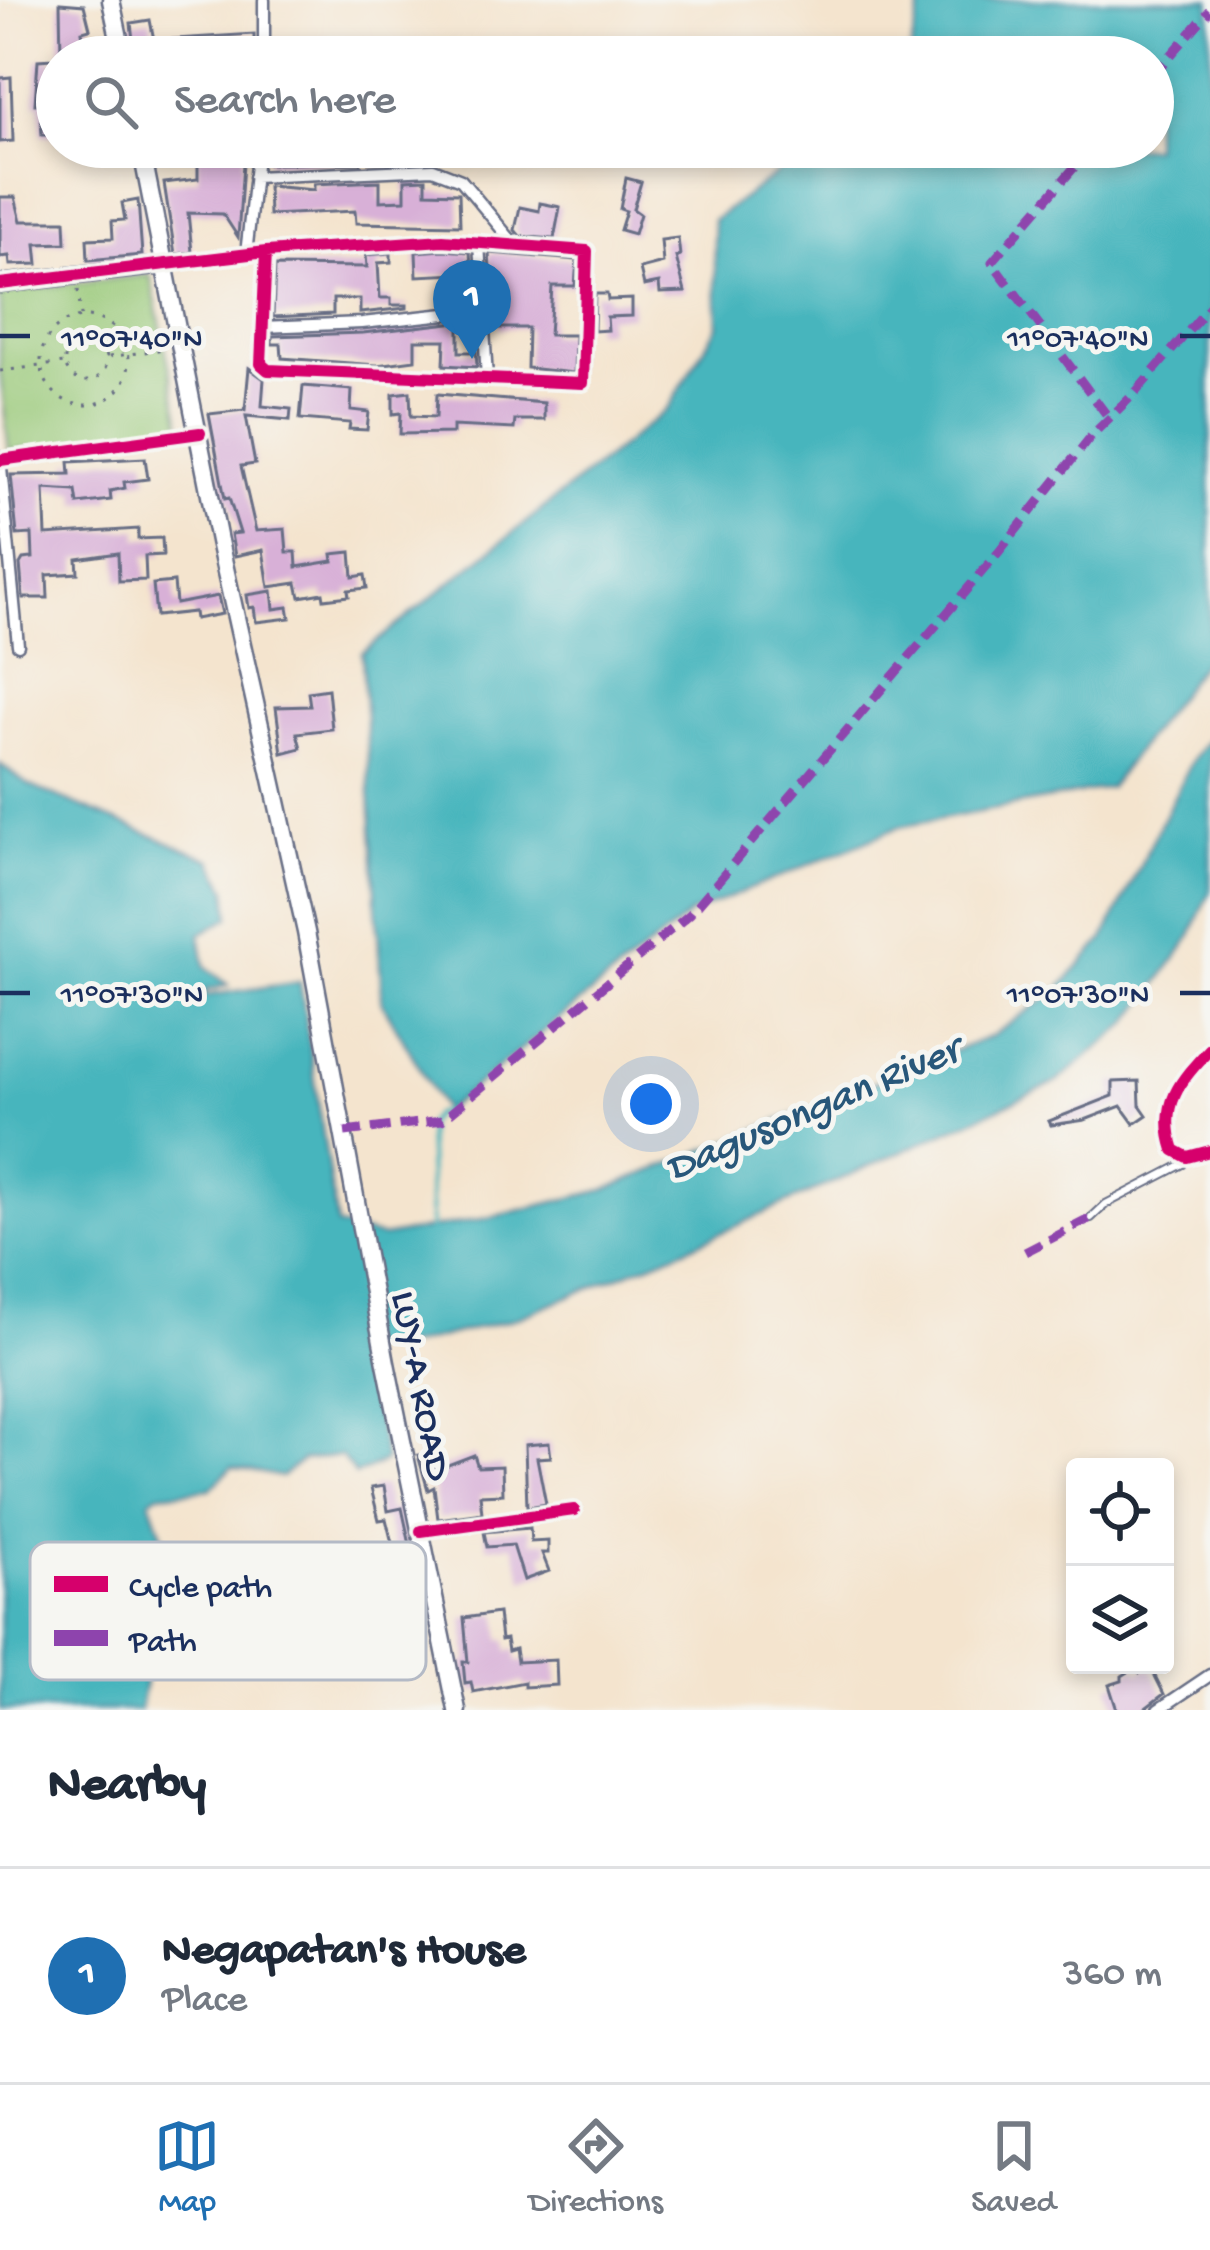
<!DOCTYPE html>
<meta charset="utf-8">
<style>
body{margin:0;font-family:"Gochi Hand",sans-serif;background:#f2f2f3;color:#1f2937}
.controls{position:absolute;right:36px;bottom:36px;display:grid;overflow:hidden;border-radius:12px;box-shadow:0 6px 18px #0003}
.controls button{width:108px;height:108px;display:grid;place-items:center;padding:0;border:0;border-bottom:3px solid #e0e1e3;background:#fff;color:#1f2937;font:60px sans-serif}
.you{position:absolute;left:651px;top:1104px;width:42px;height:42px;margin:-30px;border:9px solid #fff;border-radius:50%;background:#1a73e8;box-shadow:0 0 0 18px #1a73e833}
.badge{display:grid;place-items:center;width:78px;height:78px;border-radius:50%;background:#1f6fb2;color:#fff;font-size:39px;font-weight:700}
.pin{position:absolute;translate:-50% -99px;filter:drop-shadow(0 3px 6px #0008)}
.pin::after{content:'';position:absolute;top:63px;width:42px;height:36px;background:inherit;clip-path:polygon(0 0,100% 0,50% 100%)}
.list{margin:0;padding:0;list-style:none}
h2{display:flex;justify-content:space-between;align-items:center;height:156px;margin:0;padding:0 48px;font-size:51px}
h2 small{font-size:39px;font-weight:400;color:#747a83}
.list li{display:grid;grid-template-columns:78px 1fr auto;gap:36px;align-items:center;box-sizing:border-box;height:216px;padding:0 48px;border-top:3px solid #e0e1e3}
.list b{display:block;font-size:45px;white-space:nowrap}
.list p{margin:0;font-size:39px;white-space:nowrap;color:#747a83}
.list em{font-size:39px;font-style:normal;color:#747a83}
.icon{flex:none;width:66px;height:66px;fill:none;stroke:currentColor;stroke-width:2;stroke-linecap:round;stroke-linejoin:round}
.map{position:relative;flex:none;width:1210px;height:1710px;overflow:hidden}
.search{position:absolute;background:#fff;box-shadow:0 6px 18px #0003;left:36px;right:36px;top:36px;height:132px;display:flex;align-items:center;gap:30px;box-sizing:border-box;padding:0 42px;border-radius:66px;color:#747a83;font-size:45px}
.sheet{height:372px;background:#fff}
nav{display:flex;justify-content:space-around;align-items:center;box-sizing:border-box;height:168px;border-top:3px solid #e0e1e3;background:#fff;font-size:33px;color:#747a83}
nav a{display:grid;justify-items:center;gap:6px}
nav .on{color:#1f6fb2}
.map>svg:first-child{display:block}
.green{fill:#98c877;stroke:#5a7c6a;stroke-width:3}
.water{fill:#46b5bd;stroke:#30728e;stroke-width:3}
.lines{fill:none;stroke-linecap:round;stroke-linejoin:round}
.stream{stroke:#46b5bd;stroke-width:4.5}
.building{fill:#d8b0d7}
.lane-casing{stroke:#676e85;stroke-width:10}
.street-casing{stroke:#676e85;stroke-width:15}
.secondary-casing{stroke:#676e85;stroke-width:21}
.path{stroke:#676e85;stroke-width:3;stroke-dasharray:3 9;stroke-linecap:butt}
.lane{stroke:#fff;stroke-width:6}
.street{stroke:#fff;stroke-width:10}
.secondary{stroke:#fff;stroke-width:16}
.quiet{stroke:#8e44ad;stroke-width:9;stroke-dasharray:18 9;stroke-linecap:butt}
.cycleway-casing{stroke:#f6f6f2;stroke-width:20}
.cycleway{stroke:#d6006c;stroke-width:12}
.ticks{fill:none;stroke:#1b2f5e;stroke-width:4.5}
.labels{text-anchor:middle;stroke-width:10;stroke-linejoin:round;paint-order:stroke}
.street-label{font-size:39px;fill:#1b2f5e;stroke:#f6f6f2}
.water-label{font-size:42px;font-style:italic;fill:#28577a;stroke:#f6f6f2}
.key{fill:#f6f6f2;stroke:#b4bac6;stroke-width:3}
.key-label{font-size:33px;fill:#1b2f5e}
.ticks-label{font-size:30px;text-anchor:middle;fill:#1b2f5e;stroke:#f6f6f2;stroke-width:10;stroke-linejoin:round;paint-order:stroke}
</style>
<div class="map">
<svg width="1210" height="1710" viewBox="0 0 1210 1710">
<rect width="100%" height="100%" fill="#f6f6f2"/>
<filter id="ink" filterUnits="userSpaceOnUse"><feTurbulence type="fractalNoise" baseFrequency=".00833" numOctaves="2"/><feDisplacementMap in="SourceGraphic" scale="24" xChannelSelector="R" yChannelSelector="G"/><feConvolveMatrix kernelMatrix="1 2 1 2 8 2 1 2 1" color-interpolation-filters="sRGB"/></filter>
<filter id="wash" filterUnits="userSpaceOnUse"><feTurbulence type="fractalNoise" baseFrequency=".004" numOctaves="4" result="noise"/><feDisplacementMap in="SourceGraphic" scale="48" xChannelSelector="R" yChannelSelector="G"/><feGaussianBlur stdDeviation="2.7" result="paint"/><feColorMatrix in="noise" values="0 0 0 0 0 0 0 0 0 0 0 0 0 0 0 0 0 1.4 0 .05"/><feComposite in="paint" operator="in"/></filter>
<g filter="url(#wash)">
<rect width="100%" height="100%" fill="#f4e4ce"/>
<path class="green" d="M150 275 182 427 9 451 0 372V292Z"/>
<path class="water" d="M922 0H1210V653L1109 788 899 827 690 914 444 1111 382 1002 362 653 668 409 718 325 713 220 813 147H1153V57H909Z
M1210 737V892L1189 940 1129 1023 1057 1082 671 1255 513 1319 407 1346 395 1343 368 1348 366 1359 385 1461 355 1475 341 1456 303 1460 281 1477 232 1467 210 1489 158 1494 150 1500 163 1537 150 1540V1574L173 1557 201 1561 205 1573 160 1597 140 1710H0V764L28 785 212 860 227 889 230 917 200 934 205 966 228 985 204 991 203 996 300 982 337 1226 382 1237 488 1218 604 1190 992 1036 1058 990 1104 939 1193 758Z"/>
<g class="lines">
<path class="stream" d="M431 1233 427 1124 434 1114 444 1111"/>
</g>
<g id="blocks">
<path class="building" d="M60 3 84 5 90 29 82 31 86 57H61Z
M150 20 154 40H159L254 34V57H135L131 23Z
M52 59 51 93H57L53 135H42L40 104H35L38 60Z
M11 77 13 141 0 142V78Z
M198 147 244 149 238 237 223 214 188 213 192 252 175 254 164 183 198 179Z
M295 147H361L360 163 268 164V151L295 152Z
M383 147H438V160L382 161Z
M626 178 641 182 633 209 640 214 634 234 620 230 626 211 620 209Z
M426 179V192L459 193 460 225 356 223 355 211 269 215 268 186 314 190V184L380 181V201L405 200V180Z
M0 197H15L21 221H65L66 243 36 244 38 264 10 265 9 256 0 257Z
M138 200 142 255 88 260 87 239 113 238 112 221 125 220 122 203Z
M540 203 560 207 554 239 520 236 515 230 520 207 539 211Z
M678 238 680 256 676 257 685 292 660 293 659 283 644 286 640 269 663 263 661 240Z
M443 250 470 252 473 301 458 303V274L417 276 416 252Z
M391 253V262L378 263 380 298H391V305H407V308L360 313V299H333V314L273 317 275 266 367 267 366 255Z
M489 253 577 260 575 286H552L549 335H575L574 373 527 368 528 328H499V285L491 286Z
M595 294H607L608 300 632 299V316L607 317 608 330 594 331Z
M459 322V352H476L477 367 444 365 445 340H415V360L377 365 282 358 281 344H272V336L363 333Z
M249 368 264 379 262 406 291 409 290 420 246 416 255 464 241 466 256 531 285 529 287 552H296L297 567 333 561 332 554 351 552 353 577 365 575 367 588 348 590 349 596 324 599 323 593 300 597 297 583 269 587 263 550 235 556 231 534 240 533 229 498 225 499 209 414 245 410Z
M303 386 352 390 351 410 369 412 367 430 349 429 350 423 300 419Z
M410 392 411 416 436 417 437 394 544 403V420H515L514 429 453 426V433L400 434 401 413 393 414V394Z
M145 458 148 479 124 482 125 488 110 491 111 500 78 504 76 491 44 489 46 535 138 529V539L162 538 163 555 145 556 146 580 119 581 118 553 77 559 78 573 47 575 48 598H23L20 564 23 559 33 558 32 534 17 535 11 475 70 474 69 462Z
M174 582 176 604 218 596 222 614 195 619 194 612 156 616 153 584Z
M272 591 274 609 288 607 290 618 256 622 254 607 249 608 247 595Z
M328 689 332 729 297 733 301 748 282 753 276 707 310 706 308 692Z
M1139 1081 1140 1105 1147 1115 1134 1124 1121 1106 1085 1120 1051 1125 1049 1121 1113 1096V1082Z
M549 1443 551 1457 537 1458 546 1504 527 1507 525 1445Z
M429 1454 435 1470 474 1455 478 1467 502 1466 503 1494 480 1495 482 1513 438 1519 434 1487 428 1490 418 1455Z
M384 1486 388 1511 402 1508 412 1554 411 1567 388 1575 386 1556 395 1555 386 1519 379 1520 371 1488Z
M530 1528 531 1542 548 1541V1553H542L549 1571 524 1580 513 1545 487 1547 484 1532Z
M498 1613 501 1640 506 1639 508 1651 515 1649 517 1662 556 1660 557 1685 524 1687V1682L473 1692 471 1682 465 1683 463 1662H468L464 1618Z
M1150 1666 1164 1694 1143 1710H1117L1109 1685 1122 1681V1676L1135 1668 1140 1673Z"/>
</g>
</g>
<g filter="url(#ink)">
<use href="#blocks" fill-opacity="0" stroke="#676e85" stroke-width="3"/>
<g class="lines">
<defs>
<path id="lane" d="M1091 1218 1106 1204 1183 1164 1187 1157"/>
<path id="street" d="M264 0V57
M254 177 433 169 461 180 515 245
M479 243 487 379
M246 254 258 147
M164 265 266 252 443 240 587 251 583 383 268 370 261 364 266 252
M263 327 362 323 483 310
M0 457 18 645
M0 460 199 434
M1210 1049C1180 1081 1159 1104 1174 1150L1187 1157 1210 1151
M421 1531 574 1510
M1158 1710 1210 1675"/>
<path id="secondary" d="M111 0 123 57
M141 147 219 541 306 932 386 1363 457 1710
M0 284 164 265"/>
</defs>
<use href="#lane" class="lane-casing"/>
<use href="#street" class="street-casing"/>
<use href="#secondary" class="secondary-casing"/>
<path class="path" d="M78 290 81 316
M41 361a44 44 0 1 1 88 0a44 44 0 1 1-88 0Z
M65 360a21 21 0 1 1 42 0a21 21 0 1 1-42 0Z
M109 357 165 349
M0 371 64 363"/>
<use href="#lane" class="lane"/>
<use href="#street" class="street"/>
<use href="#secondary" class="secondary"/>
<path class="quiet" d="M1153 76 1210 10
M1092 147 992 262 1109 418
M345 1132 442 1120 690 914 998 553 1092 435 1135 393 1210 306
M1025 1252 1091 1218"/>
<defs>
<path id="cycleway" d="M0 284 266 252 443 240 587 251 583 383 268 370 261 364 266 252
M0 460 200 433
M1210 1049C1180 1081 1159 1104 1174 1150L1187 1157 1210 1151
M421 1531 574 1510"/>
</defs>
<use href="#cycleway" class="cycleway-casing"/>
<use href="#cycleway" class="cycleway"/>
</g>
</g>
<path class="ticks" d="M0 336H30M1180 336H1210M0 993H30M1180 993H1210"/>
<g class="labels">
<g class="street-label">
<text transform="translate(425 1385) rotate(79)" y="14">LUY-A ROAD</text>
</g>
<g class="water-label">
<text transform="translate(811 1105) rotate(-23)" y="15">Dagusongan River</text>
</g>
</g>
<rect x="30" y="1542" width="396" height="138" rx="18" class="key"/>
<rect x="54" y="1576" width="54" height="16" fill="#d6006c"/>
<rect x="54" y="1630" width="54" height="16" fill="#8e44ad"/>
<g class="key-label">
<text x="129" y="1596">Cycle path</text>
<text x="129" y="1650">Path</text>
</g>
<g class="ticks-label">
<text x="132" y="347">11°07'40"N</text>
<text x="1078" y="347">11°07'40"N</text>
<text x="132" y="1003">11°07'30"N</text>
<text x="1078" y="1003">11°07'30"N</text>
</g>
</svg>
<div class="controls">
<button><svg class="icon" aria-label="locate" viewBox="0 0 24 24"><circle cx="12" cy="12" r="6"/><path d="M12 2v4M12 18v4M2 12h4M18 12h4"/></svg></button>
<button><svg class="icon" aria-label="layers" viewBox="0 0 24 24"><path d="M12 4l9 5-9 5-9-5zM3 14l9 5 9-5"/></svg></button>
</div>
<div class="you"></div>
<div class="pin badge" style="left:472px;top:359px">1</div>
<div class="search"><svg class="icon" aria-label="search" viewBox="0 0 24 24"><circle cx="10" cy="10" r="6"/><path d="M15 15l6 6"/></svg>Search here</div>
</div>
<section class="sheet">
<h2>Nearby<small></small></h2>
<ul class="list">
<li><span class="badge">1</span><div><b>Negapatan's House</b><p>Place</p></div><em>360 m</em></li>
</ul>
</section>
<nav>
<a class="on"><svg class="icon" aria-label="map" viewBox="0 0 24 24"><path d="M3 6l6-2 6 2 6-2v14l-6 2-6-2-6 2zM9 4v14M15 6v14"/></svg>Map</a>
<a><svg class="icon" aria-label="directions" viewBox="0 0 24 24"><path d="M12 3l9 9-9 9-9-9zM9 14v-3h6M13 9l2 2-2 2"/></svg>Directions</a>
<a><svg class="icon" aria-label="saved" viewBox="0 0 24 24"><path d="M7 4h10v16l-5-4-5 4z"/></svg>Saved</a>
</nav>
